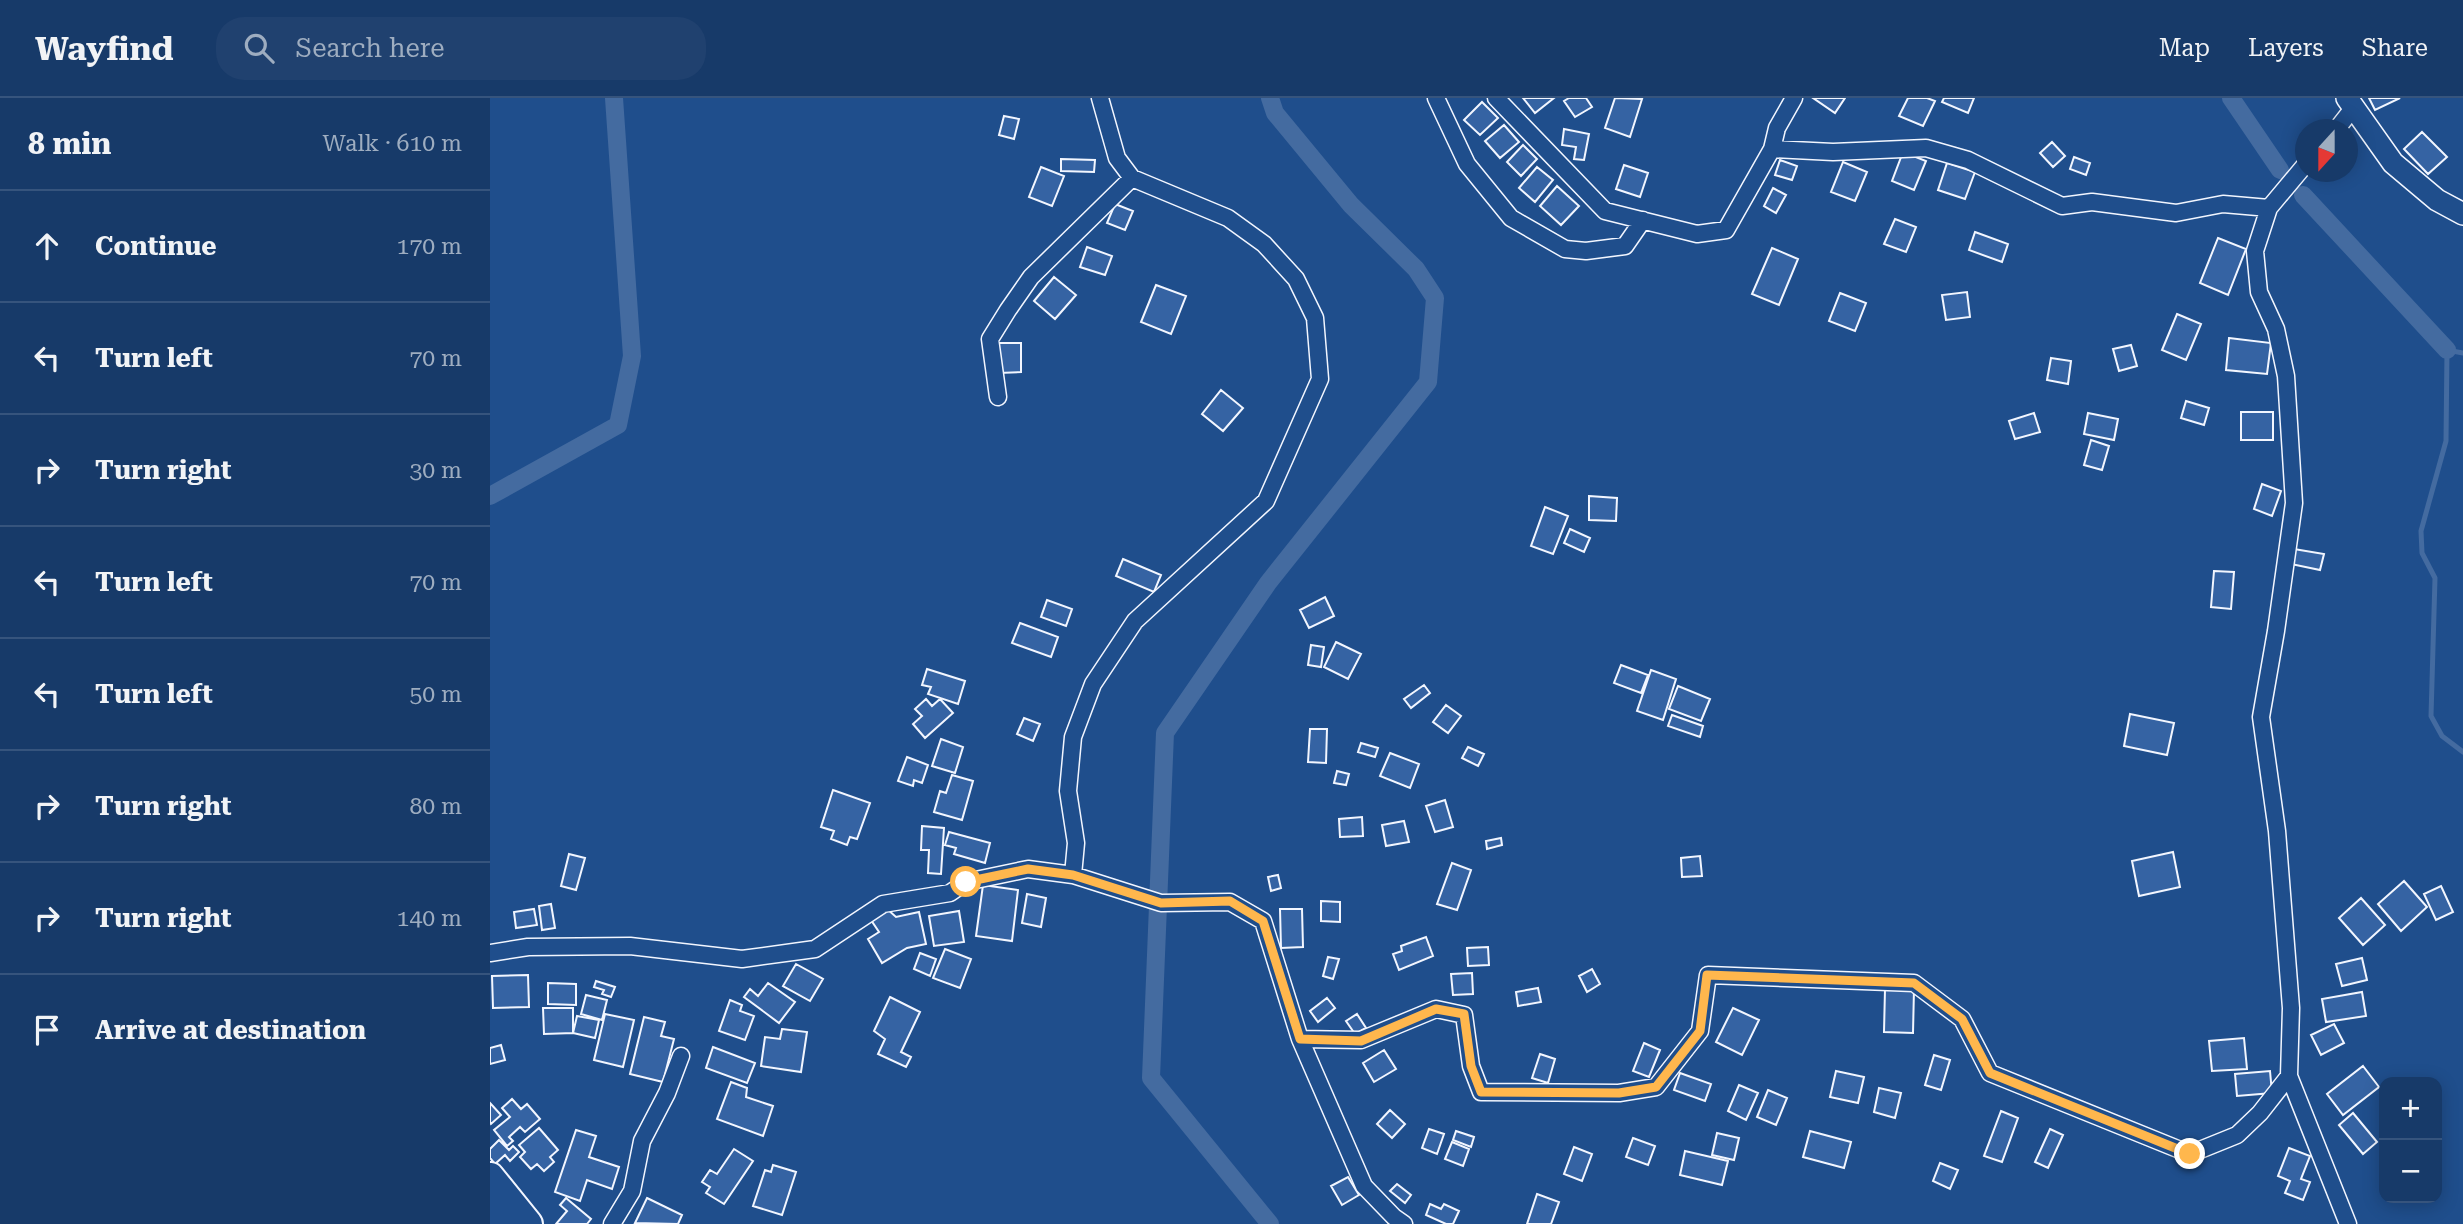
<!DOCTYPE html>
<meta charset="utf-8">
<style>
body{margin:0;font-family:"Roboto Serif",serif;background:#20416f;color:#f1f3f6}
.controls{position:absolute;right:21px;bottom:21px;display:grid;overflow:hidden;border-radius:14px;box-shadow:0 4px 18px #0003}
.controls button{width:63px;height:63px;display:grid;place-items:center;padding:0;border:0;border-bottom:2px solid #36547d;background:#173a69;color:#f1f3f6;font:35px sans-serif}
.compass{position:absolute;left:1805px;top:21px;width:63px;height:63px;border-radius:50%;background:#173a69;box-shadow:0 4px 18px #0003;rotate:201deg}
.stop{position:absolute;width:21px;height:21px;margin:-16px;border:5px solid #ffb74d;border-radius:50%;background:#fff}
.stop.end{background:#ffb74d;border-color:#fff;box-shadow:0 2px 7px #0008}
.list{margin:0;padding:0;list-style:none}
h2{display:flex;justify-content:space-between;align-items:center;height:91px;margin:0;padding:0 28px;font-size:30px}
h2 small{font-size:23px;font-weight:400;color:#9eadc0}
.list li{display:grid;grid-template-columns:46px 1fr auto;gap:21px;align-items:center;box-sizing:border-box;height:112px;padding:0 28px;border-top:2px solid #36547d}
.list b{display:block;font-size:26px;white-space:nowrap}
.list em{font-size:23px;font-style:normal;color:#9eadc0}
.icon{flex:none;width:38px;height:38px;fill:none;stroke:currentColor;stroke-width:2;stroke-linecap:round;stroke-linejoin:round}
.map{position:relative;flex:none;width:1973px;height:1126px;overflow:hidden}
header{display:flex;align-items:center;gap:42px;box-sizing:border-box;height:98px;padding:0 35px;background:#173a69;border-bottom:2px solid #36547d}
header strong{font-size:33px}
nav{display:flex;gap:38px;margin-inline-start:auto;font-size:24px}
.search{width:490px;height:63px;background:#20416f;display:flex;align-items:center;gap:18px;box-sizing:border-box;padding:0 24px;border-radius:28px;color:#9eadc0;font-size:26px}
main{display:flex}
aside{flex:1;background:#173a69}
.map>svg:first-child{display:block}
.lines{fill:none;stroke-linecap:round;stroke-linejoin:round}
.stream{stroke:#446ba0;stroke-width:5}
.canal{stroke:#446ba0;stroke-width:18}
.building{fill:#3563a3;stroke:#f2f6ff;stroke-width:2}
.street-casing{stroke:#f2f6ff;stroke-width:19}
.secondary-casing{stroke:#f2f6ff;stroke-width:24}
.highway-casing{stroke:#f2f6ff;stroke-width:32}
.street{stroke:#1f4e8c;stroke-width:16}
.secondary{stroke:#1f4e8c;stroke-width:21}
.highway{stroke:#1f4e8c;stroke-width:28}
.route{stroke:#ffb74d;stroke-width:9}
</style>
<header>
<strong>Wayfind</strong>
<div class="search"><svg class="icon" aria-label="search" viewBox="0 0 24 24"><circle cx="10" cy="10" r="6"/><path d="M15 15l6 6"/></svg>Search here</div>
<nav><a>Map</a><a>Layers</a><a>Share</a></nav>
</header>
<main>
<aside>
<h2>8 min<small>Walk · 610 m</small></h2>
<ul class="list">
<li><svg class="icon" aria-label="ahead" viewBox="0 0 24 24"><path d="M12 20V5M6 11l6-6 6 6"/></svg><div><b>Continue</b></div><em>170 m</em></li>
<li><svg class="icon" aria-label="left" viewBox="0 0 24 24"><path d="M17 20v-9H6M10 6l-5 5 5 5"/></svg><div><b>Turn left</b></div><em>70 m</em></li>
<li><svg class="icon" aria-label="right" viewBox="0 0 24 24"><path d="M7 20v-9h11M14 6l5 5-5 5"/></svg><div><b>Turn right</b></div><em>30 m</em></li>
<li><svg class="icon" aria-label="left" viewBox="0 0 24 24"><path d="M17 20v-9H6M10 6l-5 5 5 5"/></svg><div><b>Turn left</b></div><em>70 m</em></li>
<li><svg class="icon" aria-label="left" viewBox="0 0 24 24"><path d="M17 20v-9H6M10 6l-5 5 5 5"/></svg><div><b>Turn left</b></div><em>50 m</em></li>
<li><svg class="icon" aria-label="right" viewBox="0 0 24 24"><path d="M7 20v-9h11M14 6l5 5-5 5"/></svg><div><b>Turn right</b></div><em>80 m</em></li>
<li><svg class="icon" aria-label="right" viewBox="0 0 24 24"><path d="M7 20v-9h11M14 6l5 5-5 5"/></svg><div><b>Turn right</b></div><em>140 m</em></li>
<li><svg class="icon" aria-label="arrive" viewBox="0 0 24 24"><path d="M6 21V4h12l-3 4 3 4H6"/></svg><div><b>Arrive at destination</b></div></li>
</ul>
</aside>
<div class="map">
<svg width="1973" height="1126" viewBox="0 0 1973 1126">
<rect width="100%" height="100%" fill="#1f4e8c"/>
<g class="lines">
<path class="stream" d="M1973 255 1957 252 1956 343 1931 433 1932 455 1945 480 1941 618 1952 638 1973 654"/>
<path class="canal" d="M780 0 785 15 861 107 926 171 945 200 938 284 778 485 675 635 661 980 780 1126
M1741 0 1790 72
M1813 97 1957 252
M0 398 128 327 142 258 124 0"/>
</g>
<path class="building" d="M1033 0H1064L1045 15Z
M1079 0H1096L1102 9 1085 19 1074 3Z
M1125 0 1152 1 1140 39 1115 30Z
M1323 0H1355L1345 15Z
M1418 0H1437L1445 3 1433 28 1409 18Z
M1454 0H1484L1478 15 1452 4Z
M1879 0H1910L1885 12Z
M992 4 1008 20 990 37 974 22Z
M514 18 529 21 524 41 509 37Z
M1014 27 1029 44 1010 60 995 43Z
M1074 31 1099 36 1094 62 1084 61 1086 49 1072 47Z
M1932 34 1957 59 1938 76 1914 51Z
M1562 44 1575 58 1563 69 1550 55Z
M1033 47 1047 61 1031 78 1017 64Z
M1413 54 1436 63 1424 92 1402 83Z
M1584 59 1600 65 1596 77 1580 71Z
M571 61 605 62 604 74 571 73Z
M1290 62 1307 68 1302 82 1285 77Z
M1353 64 1377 74 1365 103 1341 94Z
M1457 65 1485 74 1475 101 1448 92Z
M1134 67 1158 75 1150 99 1126 91Z
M551 69 574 78 562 108 539 99Z
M1047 69 1063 82 1045 104 1029 90Z
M1067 88 1089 108 1071 127 1050 108Z
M1283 90 1296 97 1286 115 1274 108Z
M625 106 643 113 635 132 617 125Z
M1405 121 1426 129 1416 154 1394 146Z
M1485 134 1518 146 1512 164 1479 152Z
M1728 140 1756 151 1738 197 1710 185Z
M597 149 622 158 615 177 590 169Z
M1282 150 1308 161 1289 207 1262 196Z
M564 179 586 197 565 221 544 203Z
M666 187 696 198 681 236 651 224Z
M1477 194 1480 219 1456 222 1452 197Z
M1350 195 1376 205 1365 233 1339 223Z
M1687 216 1711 226 1696 262 1672 252Z
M1739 240 1781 245 1777 276 1736 272Z
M508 245H531V274L509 275Z
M1641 247 1647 268 1629 273 1623 251Z
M1561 260 1581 263 1578 286 1557 282Z
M731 292 753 310 733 333 712 316Z
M1696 303 1719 310 1714 327 1691 320Z
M1751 314H1783V342H1751Z
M1544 315 1550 334 1525 341 1519 323Z
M1598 315 1628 321 1624 342 1594 336Z
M1601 342 1619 348 1612 372 1594 367Z
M1772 386 1791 393 1782 418 1764 411Z
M1099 398 1127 400 1126 423 1099 422Z
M1055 409 1078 418 1063 456 1041 448Z
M1080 431 1100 440 1094 454 1074 445Z
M1804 451 1834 456 1830 472 1801 466Z
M633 461 671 477 664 494 626 478Z
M1724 473 1744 474 1741 511 1721 509Z
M835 499 844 518 819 530 810 512Z
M557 502 582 511 576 528 551 519Z
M530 525 568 539 561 559 522 545Z
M846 544 871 556 858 581 834 569Z
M821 547 834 549 831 569 818 567Z
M1131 567 1158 577 1151 595 1124 585Z
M437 571 475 583 468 606 438 596 441 589 432 587Z
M1161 572 1186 581 1173 622 1147 613Z
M934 587 940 595 921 610 914 601Z
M1188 588 1220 601 1211 623 1179 611Z
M436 601 442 608 450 601 463 615 435 640 423 626 432 618 425 611Z
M956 607 971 618 958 635 943 624Z
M1640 616 1684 625 1677 657 1634 648Z
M1182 617 1213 628 1210 639 1178 628Z
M534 620 550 626 543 643 527 636Z
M820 631H837L836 665 818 664Z
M451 641 473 649 465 675 442 668Z
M871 645 888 650 885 659 868 654Z
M978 649 994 656 988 668 972 660Z
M900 655 929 666 920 690 890 678Z
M417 659 438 667 432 685 424 682 423 688 408 683Z
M847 673 859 676 856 687 844 685Z
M462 677 483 683 472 722 444 714 450 693 456 695Z
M343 692 380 705 367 741 360 739 357 747 341 741 344 733 331 729Z
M955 702 963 729 945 734 936 708Z
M872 719 873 738 850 739 849 721Z
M914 723 919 744 896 748 892 727Z
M432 728 454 730 451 776 438 775 439 752H431Z
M459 734 500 745 495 765 464 756 466 750 455 747Z
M1011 740 1012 747 997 751 996 743Z
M1683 754 1690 789 1649 798 1642 763Z
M79 756 95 760 86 792 71 788Z
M1210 758 1212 778 1192 779 1191 760Z
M962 765 981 772 967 812 947 806Z
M788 777 791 790 781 793 778 779Z
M1914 783 1937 809 1911 833 1888 806Z
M493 787 528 792 522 843 486 838Z
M1951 788 1963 814 1946 822 1934 796Z
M537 796 556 800 551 829 532 825Z
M1871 800 1895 827 1873 847 1849 820Z
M831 803 850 804V824L831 823Z
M61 806 65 830 52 832 49 808Z
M396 810 406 819 429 814 436 846 417 850 392 865 378 841 389 834 379 819Z
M44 811 47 827 26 830 24 814Z
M790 811H812L813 849 791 850Z
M469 813 474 844 444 848 439 818Z
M936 839 943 858 909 872 903 856 912 853 911 848Z
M998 849 999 867 978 868 977 850Z
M455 851 481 861 470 890 443 880Z
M430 855 446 861 440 878 424 871Z
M838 859 849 861 843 881 833 878Z
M1872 860 1877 882 1852 888 1846 866Z
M306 866 333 881 320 903 293 888Z
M1102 871 1110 886 1097 894 1089 878Z
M982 875 983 896 963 897 961 876Z
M38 877 39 909 3 910 2 878Z
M106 883 125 889 121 899 112 896 114 892 104 889Z
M58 885 86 886V907L58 906Z
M278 885 305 904 289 925 254 899 260 891 268 898Z
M1048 890 1051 904 1028 908 1026 894Z
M1395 891H1424L1423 935 1394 934Z
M1872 894 1876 918 1836 924 1832 901Z
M96 897 117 902 112 922 91 916Z
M400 899 430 914 411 954 421 959 416 969 388 956 395 941 384 933Z
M837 900 845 910 828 924 820 913Z
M240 902 252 907 250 913 264 918 255 942 229 933Z
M53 910H83V935L54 936Z
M1243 910 1269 922 1252 957 1226 944Z
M115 916 144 922 133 969 104 962Z
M867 916 876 930 865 936 856 923Z
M87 918 109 922 105 940 83 935Z
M154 919 175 924 171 938 184 941 173 984 140 976Z
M1844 926 1854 945 1831 957 1821 937Z
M292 931 317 934 311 974 271 968 275 939 290 941Z
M1754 940 1757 971 1722 973 1719 943Z
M1154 945 1170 952 1159 979 1143 973Z
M11 947 15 962 0 966V950Z
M223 949 265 965 257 985 216 970Z
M894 952 906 971 884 984 873 965Z
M1050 956 1065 961 1058 985 1042 980Z
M1444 957 1460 962 1451 992 1435 987Z
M1873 968 1889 989 1853 1017 1837 996Z
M1346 973 1374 979 1368 1005 1340 999Z
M1780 973 1782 995 1747 998 1745 976Z
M1190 975 1221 986 1215 1003 1184 992Z
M241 984 257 990 256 999 283 1008 273 1038 227 1021Z
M1249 987 1268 995 1256 1022 1238 1013Z
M1389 990 1411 995 1405 1020 1384 1014Z
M1278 992 1297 1000 1286 1027 1267 1019Z
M22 1001 31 1011 37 1006 50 1021 35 1034 30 1029 19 1039 23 1043 17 1048 4 1032 20 1019 12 1010Z
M0 1005 11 1017 1 1026 0 1024Z
M900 1012 915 1026 902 1040 887 1026Z
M1511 1013 1528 1020 1512 1064 1494 1058Z
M1863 1015 1887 1044 1873 1056 1849 1027Z
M49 1030 68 1052 60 1059 64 1064 54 1073 47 1066 41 1071 30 1059 35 1054 29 1047Z
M939 1031 954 1036 947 1056 932 1050Z
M1560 1031 1573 1037 1558 1070 1545 1064Z
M86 1032 106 1038 99 1059 129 1069 122 1091 97 1082 90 1103 65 1094Z
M966 1033 984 1039 981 1049 963 1042Z
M1320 1033 1361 1044 1354 1070 1313 1059Z
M1227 1035 1249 1040 1244 1062 1222 1057Z
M1143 1040 1165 1048 1158 1067 1136 1059Z
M9 1042 19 1052 23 1048 29 1054 20 1063 15 1057 5 1066 0 1060V1051Z
M962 1044 979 1051 973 1068 955 1061Z
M1084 1049 1102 1056 1092 1083 1074 1076Z
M1799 1050 1820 1058 1811 1081 1820 1084 1813 1102 1795 1095 1800 1083 1788 1078Z
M244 1051 263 1063 234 1106 216 1095 220 1089 212 1084 220 1072 227 1076Z
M1195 1053 1238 1063 1232 1087 1190 1077Z
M1450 1065 1468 1072 1460 1091 1443 1083Z
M283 1067 306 1074 292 1117 263 1108 275 1072 281 1074Z
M858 1079 869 1097 852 1107 841 1088Z
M907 1086 921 1097 915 1105 900 1093Z
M1047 1096 1069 1104 1061 1126H1037Z
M76 1100 101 1121 97 1126H66L77 1113 70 1107Z
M157 1100 192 1117 188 1126 145 1125Z
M940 1106 951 1111 954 1106 969 1113 963 1126H956L936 1117Z"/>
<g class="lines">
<defs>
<path id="street" d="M946 0 977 66 1021 120 1075 151 1096 153 1135 148 1153 122
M1006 0 1115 113 1207 136 1236 132 1282 51 1343 54 1436 50 1478 62 1572 108 1602 104 1686 115 1733 106 1779 110
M1846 32 1864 9
M1282 51 1287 30 1304 0
M1815 67 1779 110 1765 153 1769 194 1786 231 1796 278 1804 405 1786 533 1771 619 1787 733 1801 910 1799 978 1858 1126
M508 299 500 241 518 212 541 179 642 80
M583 777 586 745 578 693 583 639 603 586 645 523 776 403 830 281 825 220 806 181 774 146 738 120 642 80 627 60 610 0
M0 855 38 849 140 848 252 861 325 851 393 806 460 795 476 784 538 771 583 777 671 805 740 804 773 823 810 941 871 942 946 911 974 917 981 968 991 994 1129 995 1166 989 1210 933 1218 877 1424 885 1472 921 1500 975 1700 1056 1747 1037 1770 1015 1799 978
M810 941 874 1088 904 1119 914 1126
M122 1126 142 1093 152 1043 177 995 191 958"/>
<path id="secondary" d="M1857 0 1903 65 1947 102 1973 116"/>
<path id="highway" d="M0 1079 38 1126
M0 1113 10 1126"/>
</defs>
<use href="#street" class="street-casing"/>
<use href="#secondary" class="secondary-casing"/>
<use href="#highway" class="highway-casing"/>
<use href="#street" class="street"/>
<use href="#secondary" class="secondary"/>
<use href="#highway" class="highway"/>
</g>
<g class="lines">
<path class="route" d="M476 784 538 771 583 777 671 805 740 803 773 823 810 941 871 943 946 911 974 916 981 968 991 994 1129 995 1166 989 1210 933 1217 877 1424 885 1472 921 1500 975 1700 1056"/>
</g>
</svg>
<div class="controls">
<button>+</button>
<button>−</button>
</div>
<svg class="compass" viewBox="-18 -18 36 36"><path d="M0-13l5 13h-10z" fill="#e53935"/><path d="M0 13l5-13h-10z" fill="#9eadc0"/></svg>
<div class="stop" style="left:476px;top:784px"></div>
<div class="stop end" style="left:1700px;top:1056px"></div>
</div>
</main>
